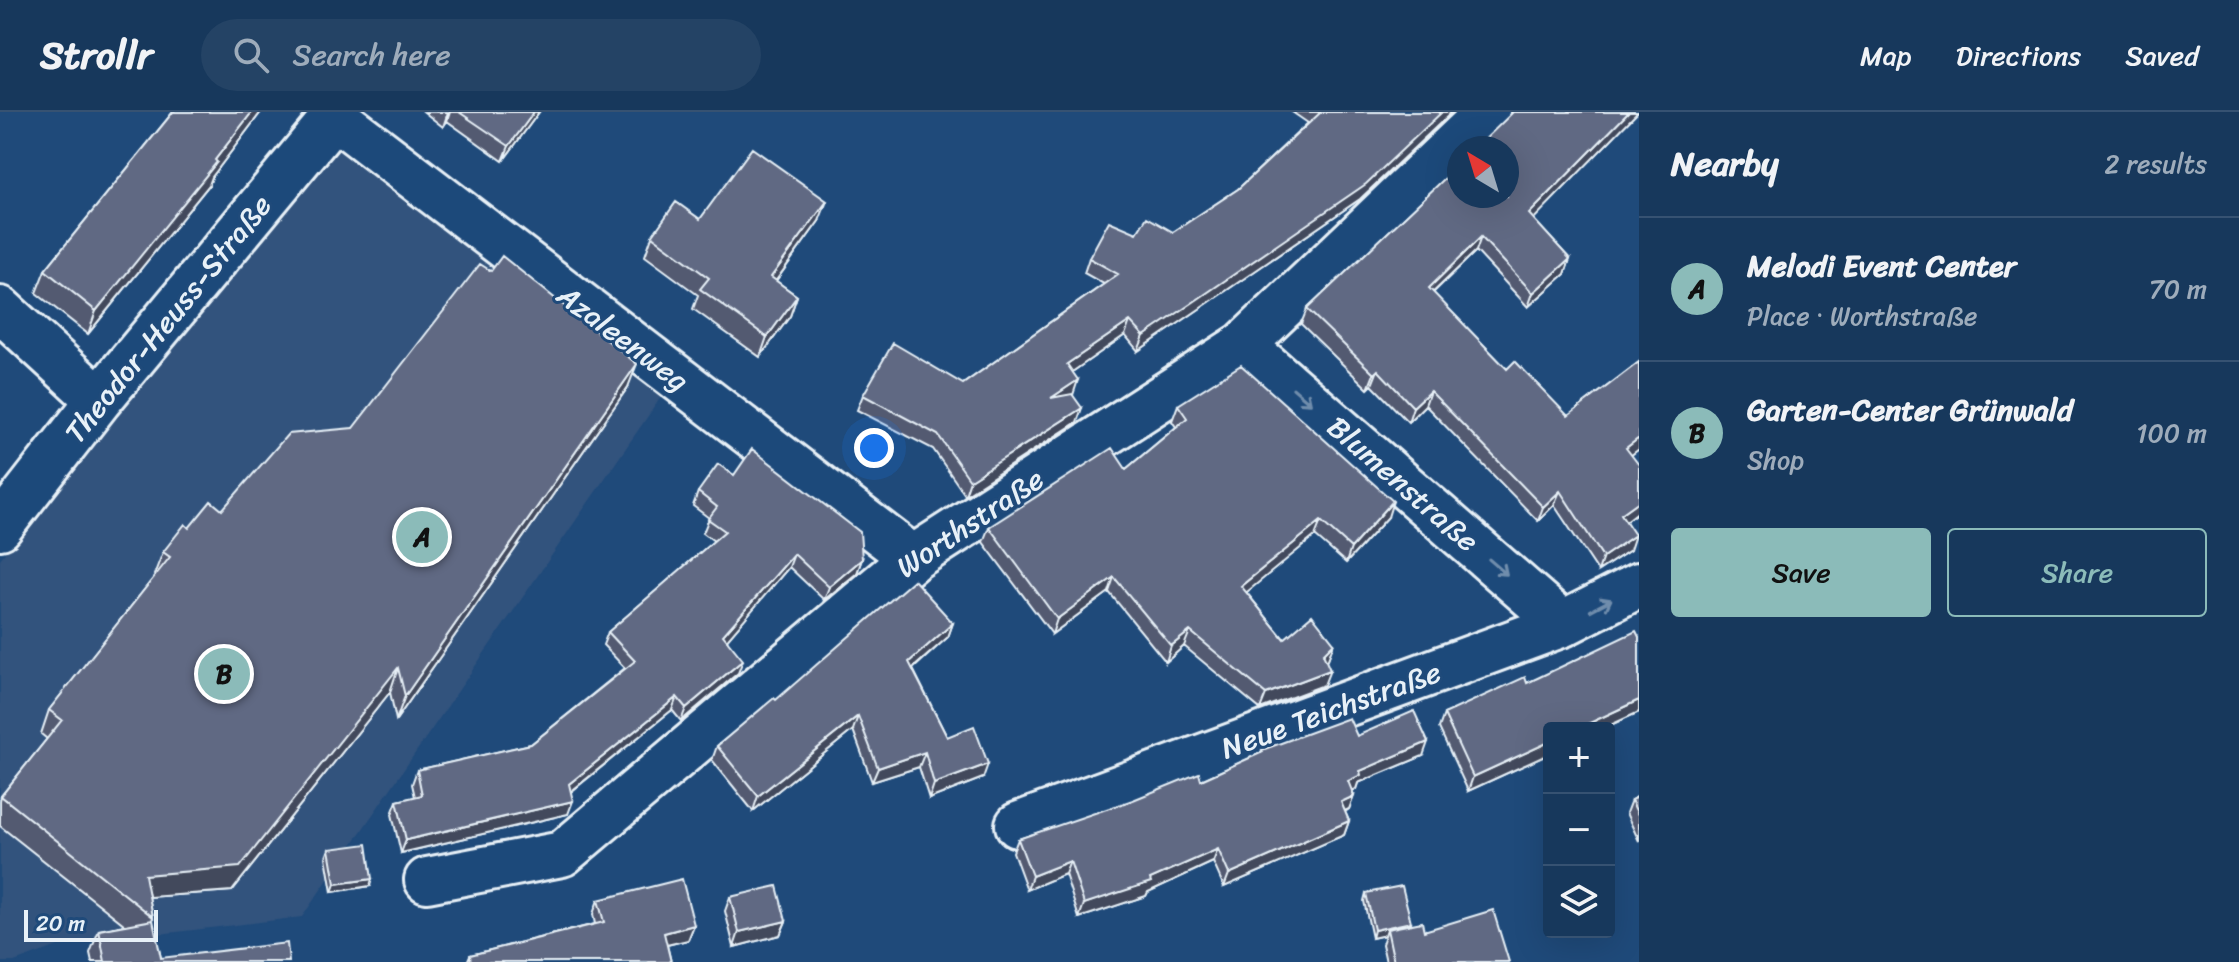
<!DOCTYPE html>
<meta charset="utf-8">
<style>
body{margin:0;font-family:Sriracha,sans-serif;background:#244365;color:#f1f3f6}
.controls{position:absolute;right:24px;bottom:24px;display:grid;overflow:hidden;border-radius:8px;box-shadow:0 8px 32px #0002}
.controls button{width:72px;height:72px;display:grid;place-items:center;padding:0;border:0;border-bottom:2px solid #365272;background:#17385c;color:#f1f3f6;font:40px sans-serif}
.compass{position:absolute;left:1447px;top:24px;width:72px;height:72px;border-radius:50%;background:#17385c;box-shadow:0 8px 32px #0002;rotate:322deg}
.scale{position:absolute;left:24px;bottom:20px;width:134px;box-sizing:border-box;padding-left:8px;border:4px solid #e8f1f8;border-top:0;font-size:22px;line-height:28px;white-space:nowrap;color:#e8f1f8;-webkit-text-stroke:6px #1f4a7a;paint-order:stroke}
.you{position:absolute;left:874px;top:336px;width:28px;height:28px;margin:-20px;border:6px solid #fff;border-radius:50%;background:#1a73e8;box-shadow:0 0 0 12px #1a73e833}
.badge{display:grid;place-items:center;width:52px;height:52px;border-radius:50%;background:#8bbbb9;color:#111;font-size:26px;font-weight:700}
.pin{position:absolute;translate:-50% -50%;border:4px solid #fff;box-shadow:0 2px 8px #0006}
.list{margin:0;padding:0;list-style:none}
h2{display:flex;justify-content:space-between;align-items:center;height:104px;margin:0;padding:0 32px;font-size:34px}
h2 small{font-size:26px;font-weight:400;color:#9eacbb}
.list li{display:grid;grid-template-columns:52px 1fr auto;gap:24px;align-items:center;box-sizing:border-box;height:144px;padding:0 32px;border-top:2px solid #365272}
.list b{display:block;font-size:30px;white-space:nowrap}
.list p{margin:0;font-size:26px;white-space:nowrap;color:#9eacbb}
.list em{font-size:26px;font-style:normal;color:#9eacbb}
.actions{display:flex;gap:16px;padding:24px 32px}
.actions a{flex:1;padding:18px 0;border:2px solid #8bbbb9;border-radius:8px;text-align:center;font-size:28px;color:#8bbbb9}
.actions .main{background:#8bbbb9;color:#111}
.icon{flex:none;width:44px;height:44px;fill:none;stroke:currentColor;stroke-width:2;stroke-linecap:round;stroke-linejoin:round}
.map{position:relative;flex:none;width:1639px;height:850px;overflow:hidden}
header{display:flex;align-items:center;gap:48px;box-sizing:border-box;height:112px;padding:0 40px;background:#17385c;border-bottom:2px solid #365272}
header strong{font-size:38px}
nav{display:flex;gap:44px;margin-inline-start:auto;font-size:28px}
.search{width:560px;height:72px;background:#244365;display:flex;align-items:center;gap:20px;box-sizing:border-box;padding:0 28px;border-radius:44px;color:#9eacbb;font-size:30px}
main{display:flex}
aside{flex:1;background:#17385c}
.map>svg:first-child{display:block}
.built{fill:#32537d}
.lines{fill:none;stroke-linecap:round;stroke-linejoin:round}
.minor-casing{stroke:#e8f1f8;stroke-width:50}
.minor{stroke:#1f4a7a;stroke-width:44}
.wall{fill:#535a71;stroke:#e8f1f8;stroke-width:2}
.shaded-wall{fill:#434a5c;stroke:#e8f1f8;stroke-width:2}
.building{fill:#606983;stroke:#e8f1f8;stroke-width:2}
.oneway{stroke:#6f8dac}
.labels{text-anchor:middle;stroke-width:6;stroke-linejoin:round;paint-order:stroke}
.street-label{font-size:30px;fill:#e8f1f8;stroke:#1f4a7a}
</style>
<header>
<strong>Strollr</strong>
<div class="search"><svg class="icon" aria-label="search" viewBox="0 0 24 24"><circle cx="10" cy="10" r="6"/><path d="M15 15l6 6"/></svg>Search here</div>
<nav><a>Map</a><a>Directions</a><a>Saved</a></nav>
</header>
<main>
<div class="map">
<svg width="1639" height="850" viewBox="0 0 1639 850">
<rect width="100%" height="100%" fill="#1f4a7a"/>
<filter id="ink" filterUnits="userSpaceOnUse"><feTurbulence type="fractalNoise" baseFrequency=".0125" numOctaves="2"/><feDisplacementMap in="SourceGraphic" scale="16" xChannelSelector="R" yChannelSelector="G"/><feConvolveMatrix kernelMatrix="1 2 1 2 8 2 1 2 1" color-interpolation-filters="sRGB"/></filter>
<g filter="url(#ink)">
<path class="built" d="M361 1 475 90 688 246 302 805 58 834 14 850H0V447Z"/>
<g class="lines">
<defs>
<path id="minor" d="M334 4 913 446
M0 197 99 288
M1243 233 1563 512
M0 415 99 288 338 0
M1018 713 1563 512 1639 473
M427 768 562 742 913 446 1243 233 1488 0"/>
</defs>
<use href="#minor" class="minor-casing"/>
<use href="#minor" class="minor"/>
</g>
<path class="wall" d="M173 0H261L212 65 209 73 88 222 36 181 45 158Z
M424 0H539L503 49 447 9 443 15Z
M1292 0H1452L1360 87 1138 239 1125 223 1072 260 1073 283 1077 310 965 383 933 337 857 298 863 283 963 272 1104 172 1084 161 1089 146 1137 121 1173 120 1238 77 1308 11Z
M1512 0H1638L1533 107 1570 147 1565 162 1528 195 1476 139 1433 181 1507 257 1568 304 1639 250V337L1631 343 1639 399 1626 409 1630 438 1598 459 1554 393 1538 409 1425 293 1408 310 1372 273 1368 277 1301 212 1307 197 1511 4Z
M700 107 819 109 776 169 797 184 790 204 760 245 693 197 698 183 645 144 652 124Z
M628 275 396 608 390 580 232 779 149 785 153 805 152 808 161 846 289 850H92L90 841 99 818 125 813 0 714V688L1 684 47 627 41 622 49 598 155 464 154 463 163 440 189 416 222 398 353 316Z
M1178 293 1388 405 1346 451 1315 424 1246 480 1284 527 1334 531 1328 547 1326 549 1324 573 1260 597 1184 534 1166 550 1109 480 1052 522 983 430 989 415 1126 357 1176 315 1172 309Z
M734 363 862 447 857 461 824 488 789 455 727 527 738 561 681 609 672 598 571 680 568 702 401 741 392 702 397 689 415 685 412 672 417 658 531 632 625 556 603 533 608 520 714 429 703 421 709 406 693 394 698 380Z
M953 511 948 525 913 557 947 625 983 666 929 687 919 655 872 670 853 618 753 699 712 648 717 634 776 588Z
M1639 525V600L1604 616H1549V642L1468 679 1439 616 1444 602 1527 571Z
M1357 624 1423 644 1358 671 1356 677 1352 679 1354 684 1349 697 1345 700 1349 709 1344 723 1224 775 1213 750 1148 780 1146 784 1079 806 1065 762 1027 778 1013 740 1018 727 1201 668 1261 641 1262 638Z
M1639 684V729L1626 701 1631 688Z
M329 737 370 774 332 780 326 745Z
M1366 781 1410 812 1509 850H1386L1382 832 1385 823 1372 826 1364 789Z
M730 785 786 809 780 823 734 835 725 799Z
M598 788 694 813 688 828 667 833 671 850H467L470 843 595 812 593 802Z"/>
<path class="shaded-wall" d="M252 0H261L212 65 209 73 88 222 96 199 215 48Z
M448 0H450L447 9 443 15Z
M534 0H539L503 49 509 34Z
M1442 0H1452L1360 87 1138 239 1144 224Z
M1629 0H1638L1524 117 1529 102Z
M827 89 819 109 764 185 771 165Z
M1481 125 1476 139 1423 190 1429 176Z
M1570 147 1565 162 1528 195 1533 181Z
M797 184 790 204 760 245 767 225Z
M1130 209 1125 223 1062 267 1067 252Z
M637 252 628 275 396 608 405 584Z
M1378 258 1372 273 1368 277 1374 262Z
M1078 268 1073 283 1051 286Z
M1430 279 1425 293 1408 310 1413 295Z
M1082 296 1077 310 965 383 970 368Z
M1639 326V337L1621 351 1626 336Z
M1560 379 1554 393 1538 409 1543 395Z
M1393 389 1388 405 1346 451 1351 436Z
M1639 389V399L1616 417 1621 402Z
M1321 409 1315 424 1236 489 1241 474Z
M1635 423 1630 438 1598 459 1603 445Z
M794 442 789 455 719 537 723 523Z
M862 447 857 461 824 488 829 475Z
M1114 465 1109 480 1052 522 1057 507Z
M953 511 948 525 904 564 909 550Z
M1190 519 1184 534 1166 550 1171 534Z
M1334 531 1328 547 1317 557 1323 542Z
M743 548 738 561 681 609 686 596Z
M398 556 390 580 232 779 136 786 145 763Z
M1330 558 1324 573 1260 597 1266 582Z
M677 585 672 598 564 685 569 672Z
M1639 588V600L1604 616H1579Z
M858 604 853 618 753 699 758 684Z
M1428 630 1423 644 1358 671 1356 677 1343 683 1348 669 1360 659Z
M1549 630V642L1468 679 1473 665Z
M925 640 919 655 872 670 878 656Z
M988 652 983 666 929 687 934 672Z
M1354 684 1349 697 1336 703 1341 690Z
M573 689 568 702 401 741 406 728Z
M1349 709 1344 723 1224 775 1229 762Z
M1218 737 1213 750 1148 780 1146 784 1079 806 1084 792 1150 767Z
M1070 749 1065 762 1027 778 1032 764Z
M372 767 370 774 332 780 335 772Z
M786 809 780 823 734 835 739 820Z
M1411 810 1408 818 1387 817 1385 823 1372 826 1374 818Z
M694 813 688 828 658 835 664 821Z"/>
<path class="building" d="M173 0H252L215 48 217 50 96 199 45 158Z
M459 0H534L509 34Z
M1318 0H1442L1366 72 1144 224 1130 209 1067 252 1078 268 1051 286 1072 282 1082 296 970 368 938 323 863 283 893 231 963 272 1118 162 1089 146 1109 109 1137 121 1147 105 1173 120 1238 77 1320 1Z
M1513 0H1629L1529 102 1570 147 1533 181 1481 125 1429 176 1507 257 1515 249 1568 304 1639 250V326L1626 336 1639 353V389L1621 402 1635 423 1603 445 1560 379 1543 395 1430 279 1413 295 1378 258 1374 262 1307 197 1459 53V84H1507V36H1476Z
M752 36 827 89 771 165 797 184 767 225 700 177 709 166 652 124 676 90 700 107Z
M502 144 637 252 405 584 398 556 240 755 145 763 153 805 1 684 62 608 49 598 170 445 163 440 185 412 189 416 211 389 222 398 288 322 353 316 480 152 491 159Z
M1241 253 1393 389 1351 436 1321 409 1241 474 1284 527 1312 503 1334 531 1323 542 1330 558 1266 582 1190 519 1171 534 1114 465 1057 507 989 415 1112 336 1126 357 1187 306 1178 293Z
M752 337 860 420 862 447 829 475 794 442 723 523 743 548 686 596 677 585 569 672 573 689 406 728 397 689 422 683 417 658 531 632 635 549 608 520 725 419 708 407 717 395 698 380 718 352 734 363Z
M914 468 953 511 909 550 947 625 974 614 988 652 934 672 925 640 878 656 858 604 758 684 717 634 774 586 776 588Z
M1636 519 1639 525V588L1579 616H1549V630L1473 665 1444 602 1525 565 1527 571Z
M1414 599 1428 630 1360 659 1361 663 1348 669 1354 684 1341 690 1349 709 1229 762 1218 737 1150 767 1151 770 1084 792 1070 749 1032 764 1018 727 1133 688 1199 661 1201 668 1263 640 1262 638 1349 606 1357 624Z
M1639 684V705L1631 688Z
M367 732 372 767 335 772 329 737Z
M682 767 694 813 664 821 671 850H471L470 843 604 810 598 788Z
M777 774 786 809 739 820 730 785Z
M1402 774 1411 810 1374 818 1366 781Z
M1493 798 1509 850H1394L1387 817 1422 810 1424 819Z
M153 808 161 846 287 831 289 850H105L99 818Z"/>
<defs><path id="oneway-shaft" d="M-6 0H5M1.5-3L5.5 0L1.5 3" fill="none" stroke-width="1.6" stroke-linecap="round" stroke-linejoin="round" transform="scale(2)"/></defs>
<g class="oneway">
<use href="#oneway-shaft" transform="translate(1302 284) rotate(41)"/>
<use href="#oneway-shaft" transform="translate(1498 455) rotate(41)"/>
<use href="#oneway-shaft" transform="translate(1601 493) rotate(-28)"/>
</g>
</g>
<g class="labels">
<g class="street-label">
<text transform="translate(168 207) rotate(-51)" y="10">Theodor-Heuss-Straße</text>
<text transform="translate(623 226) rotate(37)" y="10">Azaleenweg</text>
<text transform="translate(1403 372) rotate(41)" y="10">Blumenstraße</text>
<text transform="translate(970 411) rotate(-34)" y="10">Worthstraße</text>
<text transform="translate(1331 598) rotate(-20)" y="10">Neue Teichstraße</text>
</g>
</g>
</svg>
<div class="controls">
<button>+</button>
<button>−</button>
<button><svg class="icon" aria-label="layers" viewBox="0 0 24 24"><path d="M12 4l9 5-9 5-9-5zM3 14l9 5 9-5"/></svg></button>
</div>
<svg class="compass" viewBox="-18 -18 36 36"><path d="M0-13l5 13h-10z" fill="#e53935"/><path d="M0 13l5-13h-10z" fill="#9eacbb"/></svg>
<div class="scale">20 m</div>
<div class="you"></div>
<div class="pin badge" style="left:422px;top:425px">A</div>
<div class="pin badge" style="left:224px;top:562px">B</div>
</div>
<aside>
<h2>Nearby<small>2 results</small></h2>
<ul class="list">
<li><span class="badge">A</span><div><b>Melodi Event Center</b><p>Place · Worthstraße</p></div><em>70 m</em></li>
<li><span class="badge">B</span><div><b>Garten-Center Grünwald</b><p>Shop</p></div><em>100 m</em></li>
</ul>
<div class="actions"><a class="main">Save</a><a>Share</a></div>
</aside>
</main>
